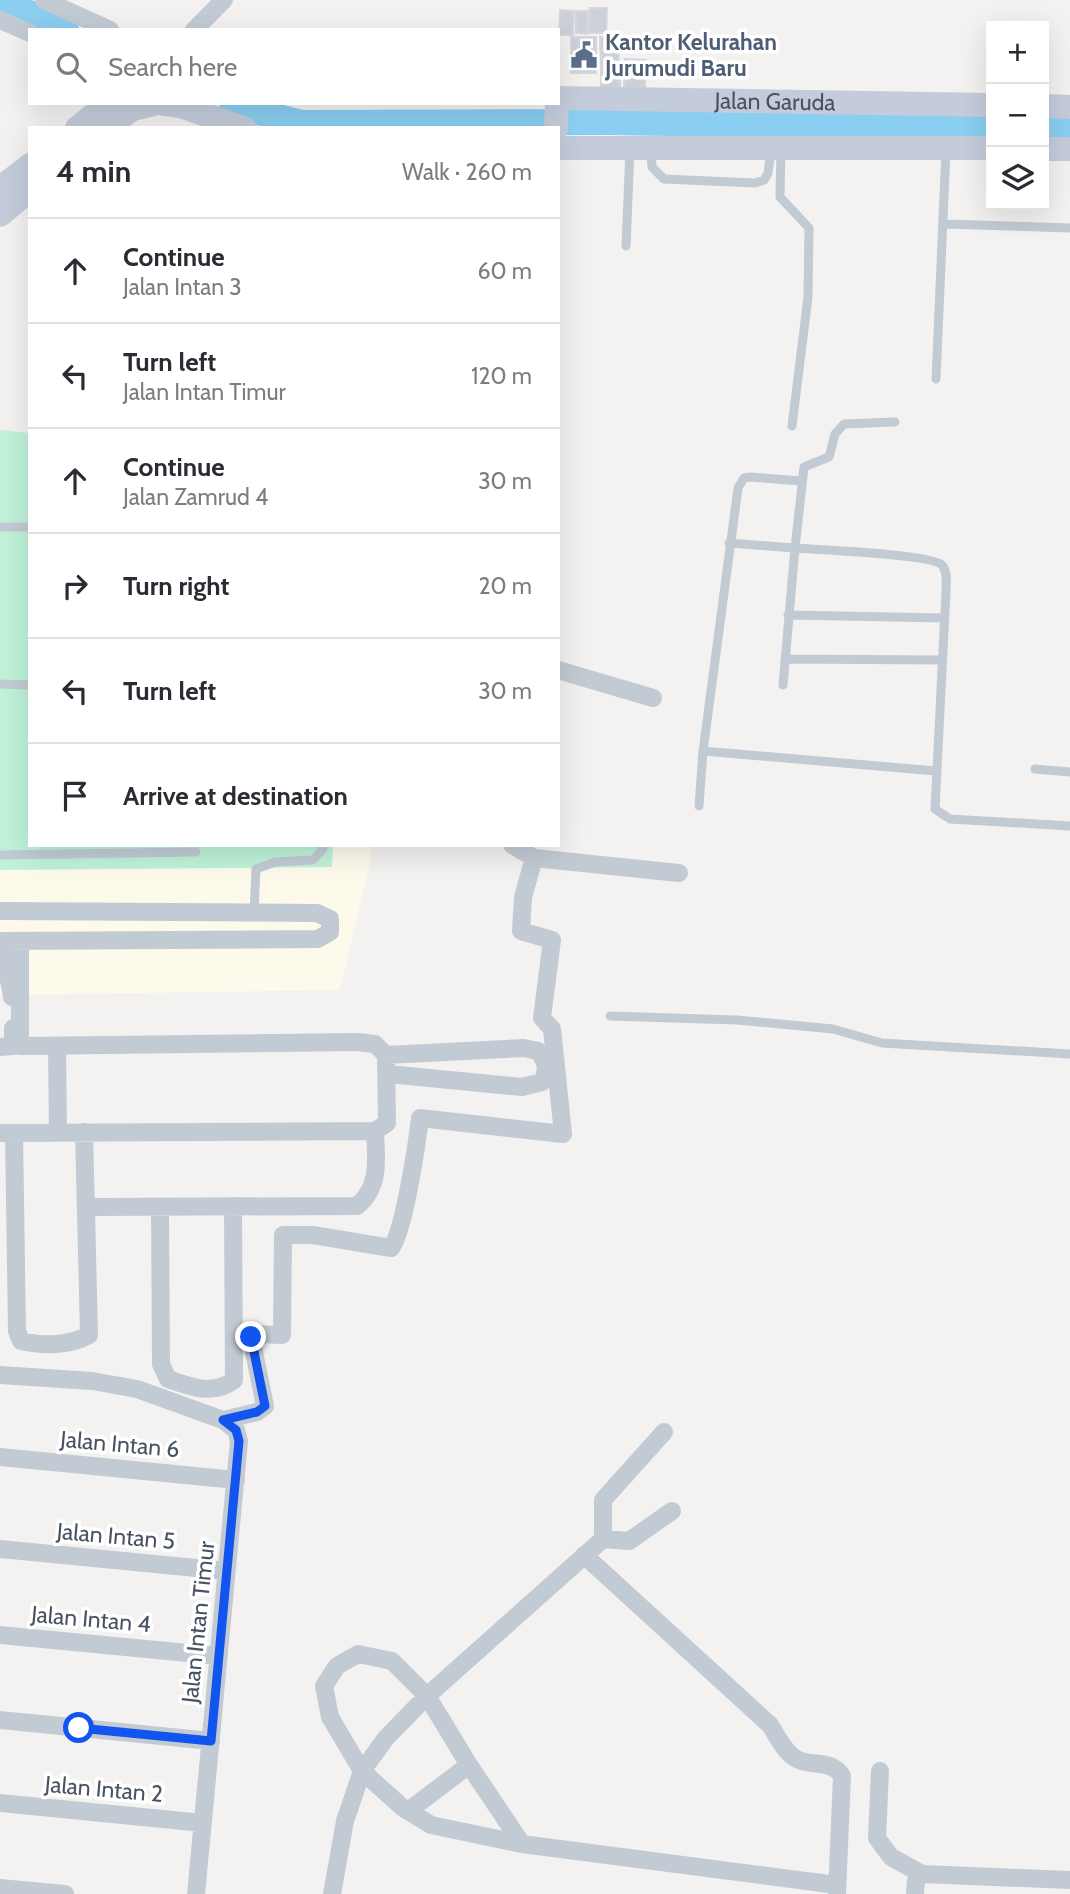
<!DOCTYPE html>
<meta charset="utf-8">
<style>
body{margin:0;font-family:Cabin,sans-serif;background:#f7f7f7;color:#2b2b33}
.controls{position:absolute;right:21px;top:21px;display:grid;overflow:hidden;border-radius:0px;box-shadow:0 7px 28px #0002}
.controls button{width:63px;height:63px;display:grid;place-items:center;padding:0;border:0;border-bottom:2px solid #e1e1e2;background:#fff;color:#2b2b33;font:35px sans-serif}
.stop{position:absolute;width:21px;height:21px;margin:-16px;border:5px solid #15e;border-radius:50%;background:#fff}
.stop.end{background:#15e;border-color:#fff;box-shadow:0 2px 7px #0008}
.list{margin:0;padding:0;list-style:none}
h2{display:flex;justify-content:space-between;align-items:center;height:91px;margin:0;padding:0 28px;font-size:30px}
h2 small{font-size:23px;font-weight:400;color:#7c7c81}
.list li{display:grid;grid-template-columns:46px 1fr auto;gap:21px;align-items:center;box-sizing:border-box;height:105px;padding:0 28px;border-top:2px solid #e1e1e2}
.list b{display:block;font-size:26px;white-space:nowrap}
.list p{margin:0;font-size:23px;white-space:nowrap;color:#7c7c81}
.list em{font-size:23px;font-style:normal;color:#7c7c81}
.icon{flex:none;width:38px;height:38px;fill:none;stroke:currentColor;stroke-width:2;stroke-linecap:round;stroke-linejoin:round}
.map{position:relative;flex:none;width:1070px;height:1894px;overflow:hidden}
.search{position:absolute;background:#fff;box-shadow:0 7px 28px #0002;left:28px;top:28px;width:532px;height:77px;display:flex;align-items:center;gap:18px;box-sizing:border-box;padding:0 24px;border-radius:0px;color:#7c7c81;font-size:26px}
.panel{position:absolute;background:#fff;box-shadow:0 7px 28px #0002;left:28px;top:126px;width:532px;height:721px;border-radius:0px}
.map>svg:first-child{display:block}
.commercial{fill:#fdfaec}
.green{fill:#bff2d9}
.lines{fill:none;stroke-linecap:round;stroke-linejoin:round}
.river{stroke:#8acef1;stroke-width:26}
.building{fill:#cdd0d7;stroke:#d5d6dd;stroke-width:2}
.lane{stroke:#c2cad3;stroke-width:9}
.street{stroke:#c2cad3;stroke-width:18}
.secondary{stroke:#c4ccdb;stroke-width:24}
.route{stroke:#15e;stroke-width:9}
.labels{text-anchor:middle;stroke-width:7;stroke-linejoin:round;paint-order:stroke}
.service-label{font-size:23px;font-weight:bold;fill:#4e5e75;stroke:#fff;text-anchor:start}
.street-label{font-size:23px;fill:#485260;stroke:#fff}
</style>
<div class="map">
<svg width="1070" height="1894" viewBox="0 0 1070 1894">
<rect width="100%" height="100%" fill="#f4f2f1"/>
<path class="commercial" d="M0 430 30 433V845H372L369 867 340 990 0 995Z"/>
<path class="green" d="M0 430 30 433V845H333L332 867 0 870Z"/>
<g class="lines">
<path class="river" d="M1 0 66 30
M232 103 250 110 302 123 608 122 991 128
M1044 127H1070"/>
</g>
<path class="building" d="M590 8H607L606 33H589Z
M560 10 574 11 573 35H559Z
M576 11H588L587 34 576 33Z
M571 37H596V73H571Z
M600 37H618L619 68H601Z
M625 59 646 60 645 89 624 88Z
M601 70H620V88H601Z"/>
<g class="lines">
<path class="lane" d="M781 149 780 197 809 228 808 297 792 426
M651 151 652 167 664 179 755 183 764 180 768 173 771 150
M944 224 1070 228
M626 246 630 149
M936 379 946 150
M895 422 844 424 835 434 829 457 804 467 795 548C817 550 932 554 942 565 948 572 946 583 946 592L935 809 950 819 1070 826
M0 527H30
M729 543 795 548 783 685
M788 615 944 618
M785 659 941 660
M0 684 30 685
M703 751 936 771
M1035 769 1070 772
M699 806 703 751 738 488 744 478 750 477 802 481
M0 855 196 852
M254 912 256 869 275 862 313 860 323 849 322 845
M610 1016 737 1020 833 1029 882 1043 1070 1054"/>
<path class="street" d="M44 0 110 30
M0 20 30 33
M194 30 224 0
M558 670 653 698
M512 845 534 858 679 873
M0 911 317 913 330 919V932L318 939 0 941
M7 941V970L12 997
M57 1046 58 1132
M0 1047 13 1046V1028
M386 1055 524 1048 538 1051C547 1064 548 1068 542 1082L522 1087 388 1074
M0 1133 375 1131 387 1123 386 1055 375 1044 357 1042 20 1046V942
M14 1133 17 1331 21 1341C43 1346 69 1346 89 1335L84 1132
M87 1207 357 1206C381 1186 376 1159 375 1131
M160 1207 161 1364 168 1379C191 1387 213 1396 234 1380L233 1206
M0 1375 92 1381 137 1389 223 1420 236 1430 239 1441 196 1894
M223 1420 257 1412 265 1406 251 1337 255 1334 282 1335 283 1235H313L391 1248C404 1232 417 1143 420 1118L563 1134 552 1029 542 1018 552 940 521 931 523 897 534 858
M0 1457 236 1480
M603 1539V1500L664 1432
M0 1549 227 1571
M584 1555 770 1725C777 1736 784 1751 795 1758 810 1768 831 1758 842 1776L837 1894
M0 1635 219 1656
M358 1654 392 1661 427 1696 469 1765 522 1844 431 1825 402 1807 362 1771 330 1717 324 1686 337 1666Z
M0 1720 211 1741
M880 1771 877 1838 891 1857 922 1874 1070 1880
M0 1803 203 1823
M408 1811 469 1765
M522 1844 837 1885
M0 1888 65 1894
M332 1894 345 1821 362 1771 386 1738 427 1696 603 1539 629 1541 672 1511
M915 1894 916 1881 922 1874"/>
<g class="secondary">
<path id="s1" d="M558 98 991 105"/>
<path d="M159 103 180 106 244 128"/>
<path d="M1044 106 1070 107"/>
<path d="M77 128 108 103"/>
<path d="M106 128 133 109 157 103"/>
<path d="M556 128 557 103"/>
<path d="M558 148H991"/>
<path d="M1044 149H1070"/>
<path d="M0 188 30 165"/>
<path d="M0 215 30 190"/>
</g>
</g>
<g class="lines">
<path class="route" d="M79 1728 211 1741 239 1441 236 1430 223 1420 257 1412 265 1406 251 1337"/>
</g>
<defs>
<symbol id="civic-bare" viewBox="-9 -9 18 18"><path d="M-.6-6.5H3V-4.5H.6V-3L4-1V1h2V6H-6V1h2V-1L-.6-3ZM-1.2 2.5V6h2.4V2.5Z" fill="#5c6f8a" stroke="#fff" stroke-width="2.5" paint-order="stroke"/></symbol>
</defs>
<g fill-rule="evenodd">
<use href="#civic-bare" x="565" y="36" width="38" height="38"/>
</g>
<g class="labels">
<g class="service-label">
<text x="605" y="50">Kantor Kelurahan<tspan x="605" dy="26">Jurumudi Baru</tspan></text>
</g>
<g class="street-label">
<text dy="8" stroke="none"><textPath href="#s1" startOffset="217">Jalan Garuda</textPath></text>
<text transform="translate(120 1444) rotate(5)" y="8">Jalan Intan 6</text>
<text transform="translate(116 1536) rotate(5)" y="8">Jalan Intan 5</text>
<text transform="translate(91 1619) rotate(5)" y="8">Jalan Intan 4</text>
<text transform="translate(198 1622) rotate(-84)" y="8">Jalan Intan Timur</text>
<text transform="translate(104 1789) rotate(5)" y="8">Jalan Intan 2</text>
</g>
</g>
</svg>
<div class="controls">
<button>+</button>
<button>−</button>
<button><svg class="icon" aria-label="layers" viewBox="0 0 24 24"><path d="M12 4l9 5-9 5-9-5zM3 14l9 5 9-5"/></svg></button>
</div>
<div class="stop" style="left:79px;top:1728px"></div>
<div class="stop end" style="left:251px;top:1337px"></div>
<div class="search"><svg class="icon" aria-label="search" viewBox="0 0 24 24"><circle cx="10" cy="10" r="6"/><path d="M15 15l6 6"/></svg>Search here</div>
<section class="panel">
<h2>4 min<small>Walk · 260 m</small></h2>
<ul class="list">
<li><svg class="icon" aria-label="ahead" viewBox="0 0 24 24"><path d="M12 20V5M6 11l6-6 6 6"/></svg><div><b>Continue</b><p>Jalan Intan 3</p></div><em>60 m</em></li>
<li><svg class="icon" aria-label="left" viewBox="0 0 24 24"><path d="M17 20v-9H6M10 6l-5 5 5 5"/></svg><div><b>Turn left</b><p>Jalan Intan Timur</p></div><em>120 m</em></li>
<li><svg class="icon" aria-label="ahead" viewBox="0 0 24 24"><path d="M12 20V5M6 11l6-6 6 6"/></svg><div><b>Continue</b><p>Jalan Zamrud 4</p></div><em>30 m</em></li>
<li><svg class="icon" aria-label="right" viewBox="0 0 24 24"><path d="M7 20v-9h11M14 6l5 5-5 5"/></svg><div><b>Turn right</b></div><em>20 m</em></li>
<li><svg class="icon" aria-label="left" viewBox="0 0 24 24"><path d="M17 20v-9H6M10 6l-5 5 5 5"/></svg><div><b>Turn left</b></div><em>30 m</em></li>
<li><svg class="icon" aria-label="arrive" viewBox="0 0 24 24"><path d="M6 21V4h12l-3 4 3 4H6"/></svg><div><b>Arrive at destination</b></div></li>
</ul>
</section>
</div>
